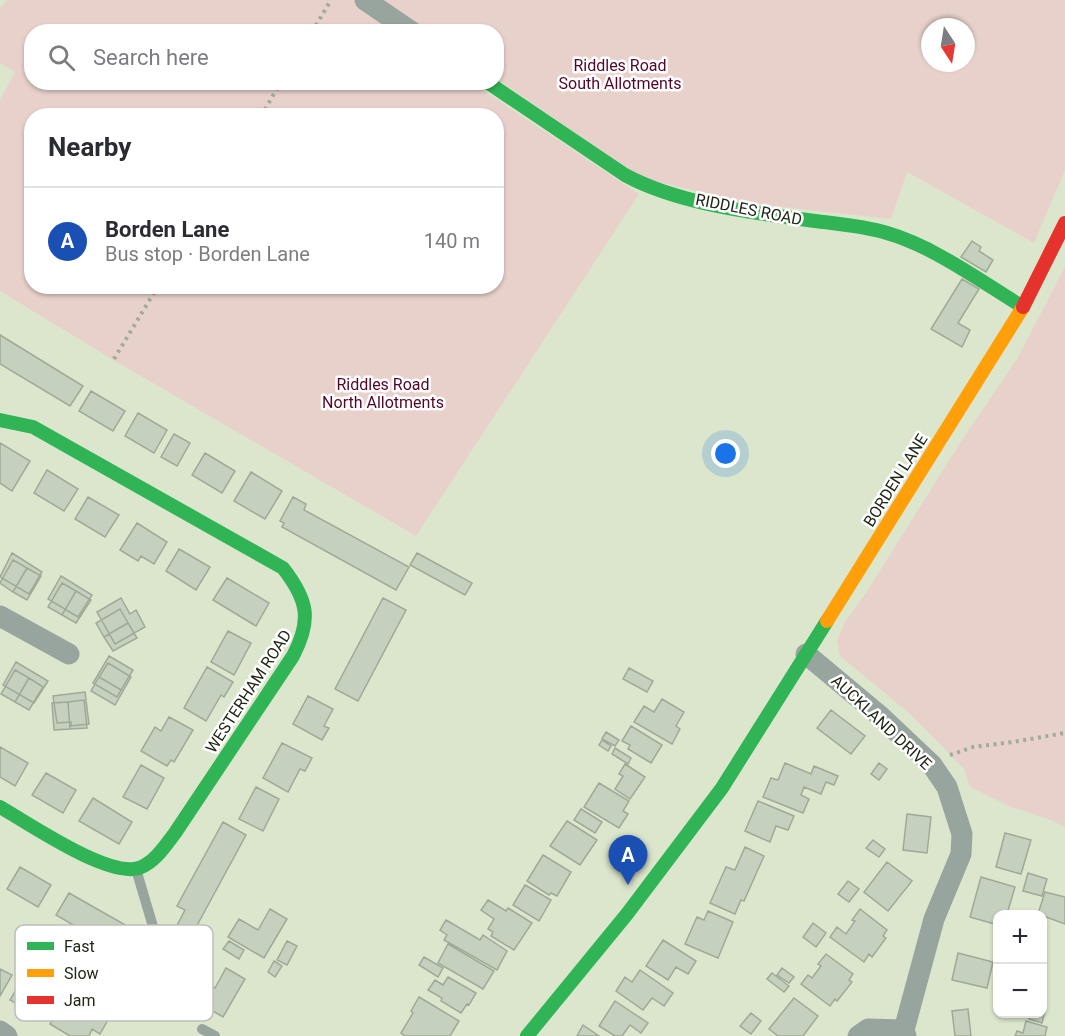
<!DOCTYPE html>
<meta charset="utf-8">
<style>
body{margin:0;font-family:Roboto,sans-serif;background:#f2f2f3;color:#2b2b33}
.controls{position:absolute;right:18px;bottom:18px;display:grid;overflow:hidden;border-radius:12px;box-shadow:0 2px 4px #0004}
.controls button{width:54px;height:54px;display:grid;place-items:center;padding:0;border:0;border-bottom:2px solid #e1e1e2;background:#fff;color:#2b2b33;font:30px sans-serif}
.compass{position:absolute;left:921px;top:18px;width:54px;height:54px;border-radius:50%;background:#fff;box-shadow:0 2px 4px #0004;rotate:168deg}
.you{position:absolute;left:726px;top:454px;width:21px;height:21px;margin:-15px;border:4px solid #fff;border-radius:50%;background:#1a73e8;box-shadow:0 0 0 9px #1a73e833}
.badge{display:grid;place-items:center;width:39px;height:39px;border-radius:50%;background:#111827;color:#fff;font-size:20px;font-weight:700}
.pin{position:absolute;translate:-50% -50px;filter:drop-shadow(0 2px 3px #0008)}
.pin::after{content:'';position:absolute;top:32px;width:21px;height:18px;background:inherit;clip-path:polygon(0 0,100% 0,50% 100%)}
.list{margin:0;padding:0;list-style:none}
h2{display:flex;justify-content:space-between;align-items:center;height:78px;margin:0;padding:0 24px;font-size:26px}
h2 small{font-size:20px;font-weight:400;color:#7c7c81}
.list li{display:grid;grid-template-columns:39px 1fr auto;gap:18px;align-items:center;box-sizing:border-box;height:108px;padding:0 24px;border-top:2px solid #e1e1e2}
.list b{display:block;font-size:22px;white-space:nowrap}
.list p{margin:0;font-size:20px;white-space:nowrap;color:#7c7c81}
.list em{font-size:20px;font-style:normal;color:#7c7c81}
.icon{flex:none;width:33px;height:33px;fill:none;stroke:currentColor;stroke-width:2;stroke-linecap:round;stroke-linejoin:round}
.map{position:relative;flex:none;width:1065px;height:1036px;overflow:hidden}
.search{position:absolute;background:#fff;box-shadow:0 2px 4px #0004;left:24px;top:24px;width:480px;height:66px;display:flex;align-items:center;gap:15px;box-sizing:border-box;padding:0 21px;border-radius:24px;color:#7c7c81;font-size:22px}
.panel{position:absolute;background:#fff;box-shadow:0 2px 4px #0004;left:24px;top:108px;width:480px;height:186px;border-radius:24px}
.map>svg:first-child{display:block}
.green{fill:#e8d1cb;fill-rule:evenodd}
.building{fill:#c5d1be;stroke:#9eaa97;stroke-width:1.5}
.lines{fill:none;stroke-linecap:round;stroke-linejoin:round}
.path{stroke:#a1aa9e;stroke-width:4;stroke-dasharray:3 4.5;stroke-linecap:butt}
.lane{stroke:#98a49e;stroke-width:10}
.street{stroke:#98a49e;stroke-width:21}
.fast{stroke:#30b455;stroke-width:14}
.slow{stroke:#ff9f0a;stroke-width:14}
.jam{stroke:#e5322d;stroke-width:14}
.labels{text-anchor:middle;stroke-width:5;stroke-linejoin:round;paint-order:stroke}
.park-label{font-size:16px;fill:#540626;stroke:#fff}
.street-label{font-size:16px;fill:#222817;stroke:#fff}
.key{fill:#fff;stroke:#bdbeb9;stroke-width:1.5}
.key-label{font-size:16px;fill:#222817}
</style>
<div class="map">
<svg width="1065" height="1036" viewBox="0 0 1065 1036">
<rect width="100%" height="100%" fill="#dce6cc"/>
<path class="green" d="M7 0H352L398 31 32 32V82L472 83 639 194 416 536 115 361 0 291V100L15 72 0 63V8ZM32 116H496V286H32Z
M382 0H1065V170L1034 243 907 172 891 219 745 203 642 178 497 79 496 32 428 31ZM930 27H966V63H930Z
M1065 267V827L1051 820 1009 806 970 787 964 769 933 737 909 713 840 656 837 640 845 622 866 593 962 440 1017 359Z"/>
<path class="building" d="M972 241 981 247 979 251 993 260 986 272 961 257Z
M962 279 979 289 958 323 970 330 962 347 931 329Z
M0 335 83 386 70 406 0 364Z
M91 391 125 411 113 431 79 411Z
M138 413 167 430 154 453 125 436Z
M174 434 190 443 177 466 161 457Z
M0 443 30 461 12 491 0 483Z
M205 453 235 471 222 493 192 475Z
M47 470 78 489 64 511 34 493Z
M251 472 282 491 265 519 234 501Z
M88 497 119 515 105 537 75 519Z
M293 497 306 504 304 510 409 567 396 590 282 527 284 523 280 521Z
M137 523 167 542 154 564 141 556 138 561 120 550Z
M179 549 210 567 196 590 166 571Z
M12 553 42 572 29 594 0 577Z
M417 553 472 583 465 595 410 565Z
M13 560 27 568 13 592 0 583Z
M27 568 41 576 27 600 13 592Z
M61 576 92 595 78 617 48 599Z
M227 578 269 603 256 626 213 600Z
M62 583 76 591 62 615 48 607Z
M76 591 91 600 76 623 62 615Z
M121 598 130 614 136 610 145 627 115 644 97 612Z
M383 598 406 610 358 701 335 689Z
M120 609 128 623 104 637 96 623Z
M128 623 137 638 113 651 104 637Z
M228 631 251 643 234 675 211 662Z
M109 656 133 670 117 697 93 683Z
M16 662 48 681 34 703 3 685Z
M108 663 131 677 123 691 99 677Z
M207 667 233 682 224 697 221 695 206 721 184 708Z
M629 668 653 681 647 692 623 679Z
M15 670 29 678 15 702 1 694Z
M99 677 123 691 115 705 91 691Z
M29 678 43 687 29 710 15 702Z
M85 692 89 724 71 726V722L57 723 53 696Z
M308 696 333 709 324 726 329 728 322 740 293 724Z
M662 699 684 712 676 726 680 729 672 744 634 722 644 706 654 712Z
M84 700 87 728 70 729 68 702Z
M68 702 70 729 54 730 52 703Z
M831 710 865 736 851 754 817 728Z
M169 717 193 730 174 762 171 760 167 766 141 751 155 727 161 731Z
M631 726 662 745 651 763 628 749 630 745 622 741Z
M606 732 619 740 615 746 602 739Z
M602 740 611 746 608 751 599 745Z
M282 743 312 758 305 771 300 769 288 792 263 778Z
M0 747 28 763 15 786 0 777Z
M615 748 631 758 628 764 612 754Z
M785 763 811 774 814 766 838 776 834 785 826 782 821 794 804 787 801 795 809 799 803 813 763 797 771 778 778 780Z
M879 763 887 769 879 780 871 774Z
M625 764 645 777 630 799 615 789 623 776 619 774Z
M141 765 164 778 147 809 123 797Z
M46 773 76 790 63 813 32 795Z
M599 783 629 801 623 811 628 814 619 828 584 807Z
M256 787 279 799 263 831 239 819Z
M93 798 132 822 119 844 79 821Z
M758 801 794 816 788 830 776 826 770 842 745 831Z
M581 809 602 822 595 833 574 820Z
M907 814 931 817 927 853 903 850Z
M567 821 597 840 580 865 550 846Z
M223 822 246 835 188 942 173 933 185 910 177 906Z
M1005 833 1031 840 1021 874 996 867Z
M873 840 885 849 879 857 866 848Z
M745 847 764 856 744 901 741 900 735 914 710 903 726 867 735 870Z
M543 855 571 872 557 896 551 893 549 895 527 881Z
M887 862 912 881 888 911 864 892Z
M20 867 51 885 38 907 7 889Z
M1028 873 1047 879 1042 896 1023 891Z
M981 877 1015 887 1007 914H998V925L970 917Z
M848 881 859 889 849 902 838 894Z
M525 885 551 900 539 921 513 905Z
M1045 892 1065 897V924L1038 914Z
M69 893 143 935 130 958 56 915Z
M488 900 506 911 508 908 532 923 514 950 491 936 493 932 488 929 494 919 481 910Z
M270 909 287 919 264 958 228 937 239 919 258 930Z
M860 909 887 930 883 936 886 938 872 957 869 954 864 962 830 937 837 927 846 934 855 921 852 920Z
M708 911 733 922 718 958 685 944 697 917 704 920Z
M446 920 480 940 483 935 507 951 497 970 444 940 447 935 440 930Z
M813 923 826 933 816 947 803 937Z
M663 940 696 961 688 974 676 967 668 980 646 966Z
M229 941 244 950 239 959 223 949Z
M287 941 297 946 287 965 277 960Z
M448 944 494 971 483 989 438 963Z
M958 953 993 962 987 988 952 980Z
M826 954 853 974 849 980 852 982 837 1001 835 999 830 1006 801 984 808 975 812 978 821 966 818 964Z
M424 957 443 968 438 977 419 965Z
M274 961 282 966 275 977 268 972Z
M226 968 245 979 223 1017 203 1005 195 1017 173 1004 181 990 188 994 197 978 215 988Z
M782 968 794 977 789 983 777 975Z
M0 969 12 975 0 996Z
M640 970 673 993 664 1006 652 998 643 1010 616 991 625 977 632 982Z
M772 973 789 986 784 992 767 979Z
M448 977 476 993 469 1005 467 1004 461 1013 441 1001 442 998 428 990 435 980 443 985Z
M23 978 56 996 43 1019 10 1000Z
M90 995 99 1001 94 1009 109 1018 100 1034 92 1029 89 1036H70L50 1024 65 1000 81 1010Z
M419 997 459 1021 450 1036H405L401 1033 413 1013 411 1011Z
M794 998 818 1016 803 1036H778L769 1029Z
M615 1001 648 1023 641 1033 630 1025 622 1036H615L599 1026Z
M1042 1006 1046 1007 1042 1023 1029 1019 1030 1014H1042Z
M968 1009 971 1036H955L952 1011Z
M751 1013 761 1021 751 1034 740 1026Z
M1026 1021 1047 1027 1045 1036H1015L1017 1031 1023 1033Z
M583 1025 599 1036H577Z"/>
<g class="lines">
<path class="path" d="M312 32 331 0
M261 116 281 82
M114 359 158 286
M950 755 973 747 1013 742 1065 733"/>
<path class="lane" d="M136 869 162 957 161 976
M202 1029 215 1036"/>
<path class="street" d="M365 0 412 32
M0 616 69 654
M806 654 879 715 932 765 947 787 962 834 961 854 934 919 904 1030 906 1036
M0 1031 7 1036
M858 1036 868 1029 904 1030"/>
<path class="fast" d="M487 82 625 175C678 204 755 213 815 221 839 224 864 226 887 233 933 246 982 282 1023 307
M0 420 33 427 283 568C308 600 312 620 293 656L175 833C165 846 155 862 139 868 108 878 28 823 0 807
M527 1036 627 914 722 788 827 621"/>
<path class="slow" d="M827 621 1023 307"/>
<path class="jam" d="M1023 307 1065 223"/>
</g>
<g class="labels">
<g class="park-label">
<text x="620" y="71">Riddles Road<tspan x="620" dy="18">South Allotments</tspan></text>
<text x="383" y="390">Riddles Road<tspan x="383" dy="18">North Allotments</tspan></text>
</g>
<g class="street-label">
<text transform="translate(749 209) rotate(11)" y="6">RIDDLES ROAD</text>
<text transform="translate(895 480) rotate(-58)" y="6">BORDEN LANE</text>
<text transform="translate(248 691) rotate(-57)" y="6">WESTERHAM ROAD</text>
<text transform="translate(882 722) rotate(43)" y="6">AUCKLAND DRIVE</text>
</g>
</g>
<rect x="15" y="925" width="198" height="96" rx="9" class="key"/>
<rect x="27" y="942" width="27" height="8" fill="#30b455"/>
<rect x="27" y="969" width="27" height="8" fill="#ff9f0a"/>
<rect x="27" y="996" width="27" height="8" fill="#e5322d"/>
<g class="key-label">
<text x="64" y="952">Fast</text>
<text x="64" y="979">Slow</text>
<text x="64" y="1006">Jam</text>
</g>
</svg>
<div class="controls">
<button>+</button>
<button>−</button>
</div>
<svg class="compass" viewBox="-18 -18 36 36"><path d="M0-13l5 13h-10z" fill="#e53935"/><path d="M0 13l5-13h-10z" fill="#7c7c81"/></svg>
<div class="you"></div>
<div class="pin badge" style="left:628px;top:885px;background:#1a4fb4">A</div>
<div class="search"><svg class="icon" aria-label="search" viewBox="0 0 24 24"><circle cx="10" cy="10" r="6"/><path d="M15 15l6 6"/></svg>Search here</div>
<section class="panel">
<h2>Nearby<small></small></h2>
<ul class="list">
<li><span class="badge" style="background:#1a4fb4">A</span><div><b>Borden Lane</b><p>Bus stop · Borden Lane</p></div><em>140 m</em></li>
</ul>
</section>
</div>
